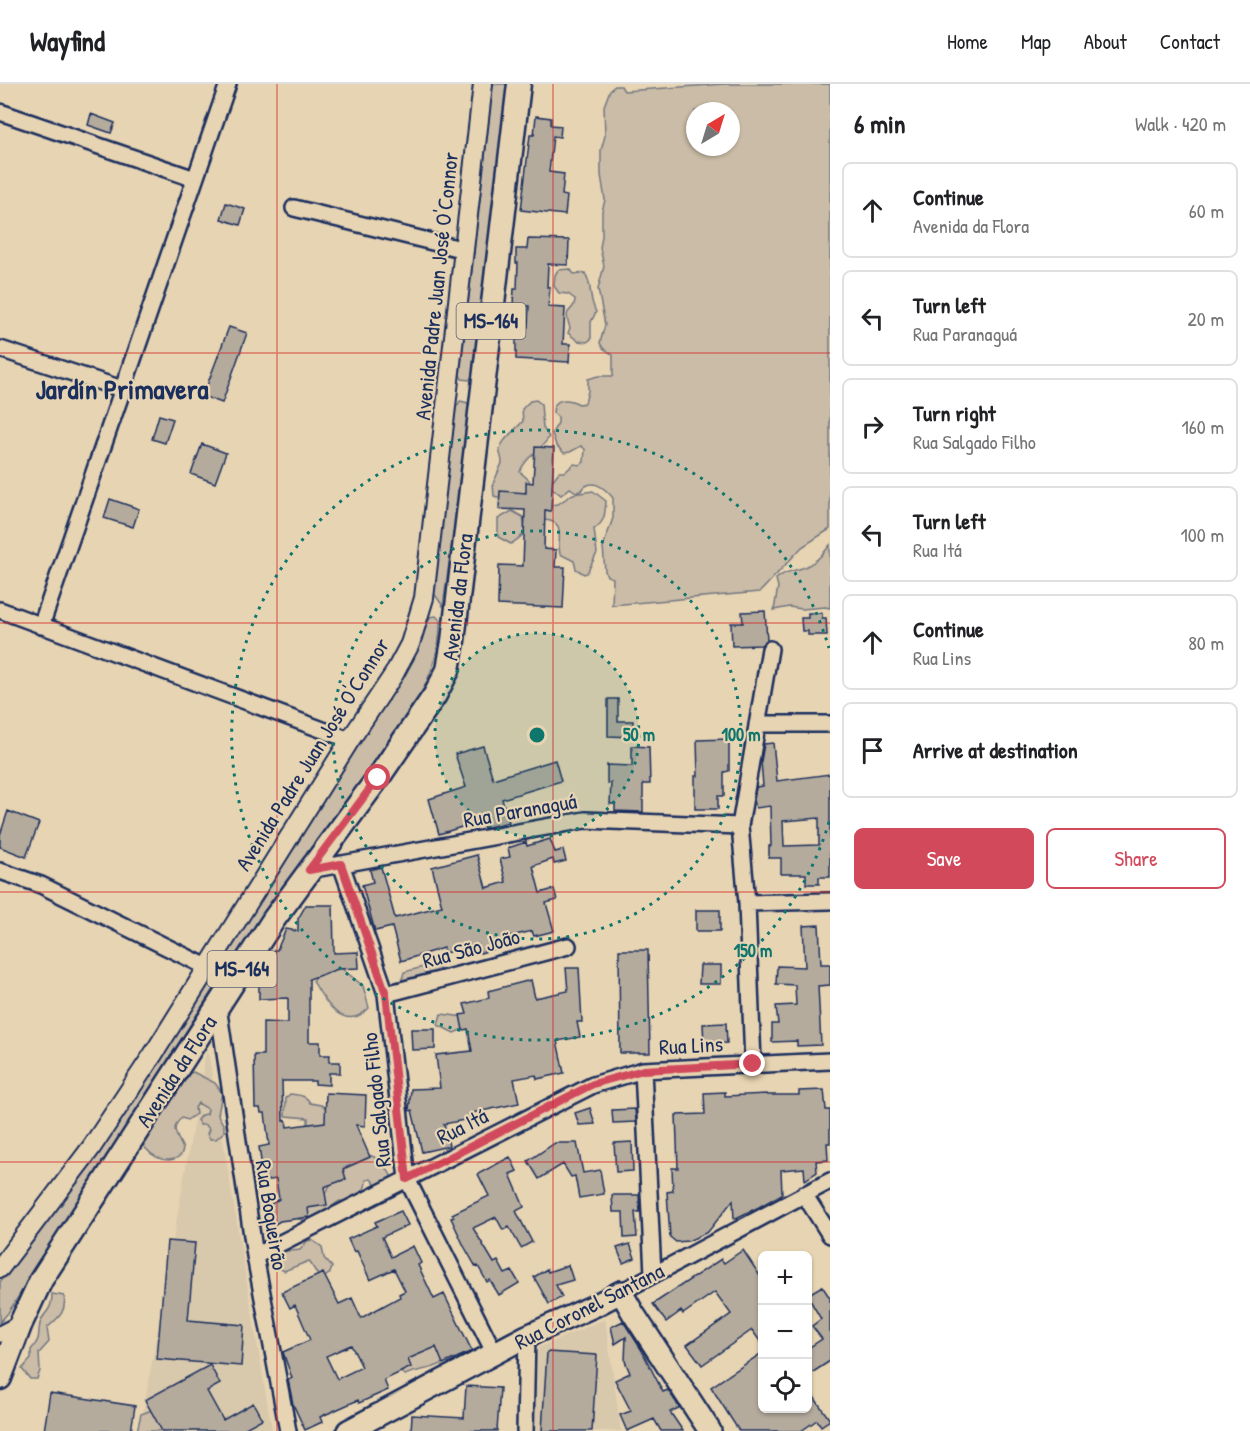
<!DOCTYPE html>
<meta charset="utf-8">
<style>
body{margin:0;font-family:"Patrick Hand",sans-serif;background:#f6f6f6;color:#202124}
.controls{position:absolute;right:18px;bottom:18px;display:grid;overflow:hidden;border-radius:9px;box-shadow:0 2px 4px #0004}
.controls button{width:54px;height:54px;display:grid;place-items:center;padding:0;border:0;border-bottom:2px solid #e0e0e0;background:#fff;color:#202124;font:30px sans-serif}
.compass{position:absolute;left:686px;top:18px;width:54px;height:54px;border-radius:50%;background:#fff;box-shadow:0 2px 4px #0004;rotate:38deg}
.stop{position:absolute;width:18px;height:18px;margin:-14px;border:4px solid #d1495b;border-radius:50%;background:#fff}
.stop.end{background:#d1495b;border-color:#fff;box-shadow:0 2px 6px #0008}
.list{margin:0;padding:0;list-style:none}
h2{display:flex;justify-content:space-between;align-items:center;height:78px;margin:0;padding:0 24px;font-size:26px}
h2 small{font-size:20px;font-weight:400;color:#757577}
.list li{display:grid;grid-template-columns:39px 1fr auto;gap:18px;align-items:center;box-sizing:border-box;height:96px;margin:0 12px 12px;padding:0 12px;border:2px solid #e0e0e0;border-radius:9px}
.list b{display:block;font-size:22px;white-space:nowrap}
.list p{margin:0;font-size:20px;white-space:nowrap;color:#757577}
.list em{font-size:20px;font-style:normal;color:#757577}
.actions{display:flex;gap:12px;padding:18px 24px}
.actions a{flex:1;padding:14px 0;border:2px solid #d1495b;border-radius:9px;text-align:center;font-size:21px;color:#d1495b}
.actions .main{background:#d1495b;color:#fff}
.icon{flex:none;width:33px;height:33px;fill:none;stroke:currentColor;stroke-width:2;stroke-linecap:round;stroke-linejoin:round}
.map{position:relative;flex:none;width:830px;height:1347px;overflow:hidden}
header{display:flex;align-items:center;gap:36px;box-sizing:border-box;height:84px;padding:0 30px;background:#fff;border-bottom:2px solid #e0e0e0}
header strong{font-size:28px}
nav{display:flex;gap:33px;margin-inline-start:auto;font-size:21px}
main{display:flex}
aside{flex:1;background:#fff}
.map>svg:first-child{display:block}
.built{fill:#d8c8ac}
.green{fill:#cabca6;stroke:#727682;stroke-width:1.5;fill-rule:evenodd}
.building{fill:#b4ab9d;stroke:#1b2f5e;stroke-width:1.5;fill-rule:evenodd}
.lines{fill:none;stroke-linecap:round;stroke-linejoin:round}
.minor-casing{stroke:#1b2f5e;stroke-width:20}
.tertiary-casing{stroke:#1b2f5e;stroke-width:22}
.secondary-casing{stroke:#1b2f5e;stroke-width:26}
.primary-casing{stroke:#1b2f5e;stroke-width:27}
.minor{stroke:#e7d4b2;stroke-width:15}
.tertiary{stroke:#e7d4b2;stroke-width:18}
.secondary{stroke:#e7d4b2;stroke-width:21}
.primary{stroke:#e7d4b2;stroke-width:22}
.route{stroke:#d1495b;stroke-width:8}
.grid{fill:none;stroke:#d62828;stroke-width:1.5;stroke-opacity:0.55}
.ring{fill:none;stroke:#0f766e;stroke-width:3;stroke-dasharray:3 6}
.labels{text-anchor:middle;stroke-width:4.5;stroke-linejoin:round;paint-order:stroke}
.shield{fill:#e7d4b2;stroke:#586077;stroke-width:1.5}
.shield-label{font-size:21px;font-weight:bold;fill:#1b2f5e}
.street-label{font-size:22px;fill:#1b2f5e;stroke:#e7d4b2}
.district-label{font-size:28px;font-weight:bold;fill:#1b2f5e;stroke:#e7d4b2}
.centre{fill:#0f766e;stroke:#e7d4b2;stroke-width:3}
.ring-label{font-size:18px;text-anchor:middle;font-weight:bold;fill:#0f766e;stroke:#e7d4b2;stroke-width:4.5;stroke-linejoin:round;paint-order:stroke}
</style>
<header>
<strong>Wayfind</strong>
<nav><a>Home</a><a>Map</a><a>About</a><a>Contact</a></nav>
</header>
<main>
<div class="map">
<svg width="830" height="1347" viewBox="0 0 830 1347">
<rect width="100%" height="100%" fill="#e7d4b2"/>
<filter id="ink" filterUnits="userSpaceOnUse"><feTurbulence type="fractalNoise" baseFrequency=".0167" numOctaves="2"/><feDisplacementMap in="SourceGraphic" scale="12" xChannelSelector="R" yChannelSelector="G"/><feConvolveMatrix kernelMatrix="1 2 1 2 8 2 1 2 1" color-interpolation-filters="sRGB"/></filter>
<g filter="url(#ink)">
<path class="built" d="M207 962 272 1347H140L149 1295Z
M605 1235 621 1347H534L538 1264Z"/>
<path class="green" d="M493 0H507L473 292 469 296 462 295 460 291Z
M724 0H830V445L802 463 760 508 612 521 613 494 607 492 605 487 603 463 613 434V414C605 404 591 392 581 407L576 408 570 404 561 411 551 403 552 397 559 388H565L574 380 580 381 584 378 585 365 581 362 570 368 564 369 556 361 552 349 558 339V333L553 329C553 313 568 314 579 320L585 319 588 307V295L598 292H613V271L603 264 600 259 605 241 598 205 604 182 600 164 602 152V127L605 116 601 91V66L605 52 604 22 610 6 615 2H621L624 7ZM695 27H731V63H695Z
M570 185 574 190 585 189C593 202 588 213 596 228L591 238V255L587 258 578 257 568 249 570 244C562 220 574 232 575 215L568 210 559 209 554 202 555 191 558 186Z
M536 316 541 320 543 344 549 353C541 367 524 374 520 388L529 396 531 402C525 413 505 416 494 412L493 400 502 379C502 375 501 372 500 369 498 358 516 346 523 337L522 325 530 317Z
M460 317 468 319 471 324 443 522 433 508 456 324Z
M593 407 606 417C605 430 605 438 594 445L597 469 587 489 584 490 576 485 574 477 560 470C556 454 568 437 543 436L540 426 550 421 558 420 573 410Z
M512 427 523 433C527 451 525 450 511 460L498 453V435Z
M830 461V524L825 523 802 525 789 523 774 526 778 503 776 495C784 488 789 488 799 485 813 481 821 473 830 461Z
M436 532 440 536C441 569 429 595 414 624L220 894 8 1229 0 1238V1198L92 1073 413 577 430 533Z
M335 879 363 902 369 924C344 950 324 917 313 897L324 881Z
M427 882 438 884 442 889 443 901C431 915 415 904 401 899L404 888Z
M441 930 464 933 466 944 454 949 438 941Z
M193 988 215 999 222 1009 218 1031 224 1042V1048L216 1055H210L207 1050 209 1045 206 1041H200L197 1036 201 1031 207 1030 208 1025 198 1019 195 1024 196 1030 187 1036 182 1034C168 1044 179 1054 183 1065L181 1071C165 1084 145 1069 139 1053L177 999 182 1000 188 990Z
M290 1010C299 1011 306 1011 310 1019L321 1021 326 1024V1036L324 1041 308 1040V1034L285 1032 286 1014Z
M368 1071C377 1072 389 1085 392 1094L384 1102 378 1104 371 1095 366 1096C366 1107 360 1112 351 1118L340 1117C325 1126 314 1142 296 1134L327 1107 332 1097 330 1088Z
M312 1156 322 1163 324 1174 332 1183 330 1189 321 1196 309 1177 284 1187 279 1184 273 1174C281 1164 289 1168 300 1166L307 1157Z
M52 1210 64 1212C67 1228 58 1234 47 1244L49 1258 39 1269 40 1287 37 1295H30L22 1285 31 1275V1266C42 1252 37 1254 40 1240 42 1228 52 1230 52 1210Z
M435 1262 441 1265 446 1277C433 1287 419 1284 405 1291L400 1288 405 1275Z
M152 1326 165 1347H137L141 1330Z"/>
<path class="building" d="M91 30 115 39 111 49 88 41Z
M536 32 551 34V41L561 42 560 53 553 52 549 88 564 90 562 111 567 112 565 131 521 126 530 51H534Z
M226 119 245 125 240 141 221 135Z
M528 155 569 156 568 181 548 180 547 203H550L548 223 565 224 563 260H570L569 278 516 275V242L528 243 529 222 513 221 514 205H517L518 179H516V165H527Z
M229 243 247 249 222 319 203 312Z
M159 331 173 335 165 359 152 355Z
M202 360 226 369 215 399 191 390Z
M535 363 554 364 551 427 545 426 544 465 556 466 555 483H565L563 524 498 521 499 481 523 482 525 426 499 425 500 407 526 409V398L533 399Z
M110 415 139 425 133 443 104 434Z
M765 527 767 556 762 561 732 562 731 539H743L742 528Z
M808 529H822V534H826L827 551H808V547H802L801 534H808Z
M608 615H618V637H633V653L608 652Z
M729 655V687L724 688V712H718V725H695V692H698L697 656Z
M773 659 777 697 830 690V793H819V800H806V790H781V774H769V762H771L770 722 756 724 754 716 756 703 763 702 761 677 764 660ZM819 734V761L784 762 783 737Z
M483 662 493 695 555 676 561 697 502 715 509 738 484 744 481 737 439 750 429 715 466 703 455 670Z
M632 662 649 663 650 700H643V728L615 727V720H610L611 699H607V681L632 682Z
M8 727 39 739 26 773 0 763V751Z
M550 755 555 768 563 766 566 777 554 780 553 775 533 782 540 809 554 805 557 816 546 819 554 847 534 852 532 847 504 854 506 862 480 869 478 861 444 869 443 864 401 877 392 843 375 847 362 801 373 798 370 786 381 783 395 834 442 822 432 783 477 771 486 804 506 798 500 775 510 773 508 764 526 758 527 762Z
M306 821H333L334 869 358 868 359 884 338 885 309 895V958H320V971H330L329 978H340V989H329V1001L315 1000V997H282L283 1037 286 1036 287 1043 325 1038 326 1009 366 1011 365 1042 356 1041 370 1073 343 1085 346 1095 324 1103 327 1121 308 1124 309 1133 280 1137 267 1145 264 1124 279 1115 276 1095 264 1097 259 1063 269 1061 265 1029H261L260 1024H255L254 971H263V938L288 939V914L259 915V894L274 866H277L286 845 298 847V835Z
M696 826H720V847H696Z
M819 841 821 880H830V901L818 902 821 961 797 962V957L772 958V940H778L776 922 796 921 795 901 776 900 777 882 805 883 803 842Z
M619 866H648L650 969H620Z
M700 881H721V900H699Z
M566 884H579L582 938H577L580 953 557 957 564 989 537 995 536 991 514 995 519 1019 472 1029 474 1034 444 1040 449 1062 422 1068 412 1026 409 1027 411 1005 440 1004 436 971 472 967 468 945 463 946 460 931 467 930 464 920 489 914 488 907 531 896 535 914 568 907Z
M726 939 727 959 704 960 703 940Z
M411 945H435V965L412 966Z
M824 1006 826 1026H830V1059H827L828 1076 816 1077 817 1088 805 1096 804 1084 781 1086 782 1110 759 1123 734 1135 733 1116 708 1148 688 1157 676 1158 670 1153 667 1108 673 1107 672 1084H678L676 1031 705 1030 704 1009 725 1008V1012L767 1010V1011H799V1007Z
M590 1024 595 1040 579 1041 575 1029Z
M635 1025 636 1038 613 1039 612 1026Z
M632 1058 633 1087 616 1088 614 1059Z
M555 1059H577L583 1089 600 1086 604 1110 579 1114 575 1092 571 1093 563 1080 539 1095 528 1077Z
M510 1073 517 1087 510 1090 524 1123 516 1127 532 1158 521 1164 509 1143 503 1146 496 1133 473 1144 494 1179 498 1177 505 1190 512 1187 519 1199 499 1211 490 1196 487 1198 478 1182 476 1183 464 1162 451 1134 454 1133 452 1130 489 1112 478 1090Z
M612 1111H639L640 1128H635L637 1153 624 1154 623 1128H613Z
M401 1127 408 1141 382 1153 391 1173 413 1162 421 1179 418 1181 434 1215 444 1210 472 1267 443 1280 436 1263 408 1275 411 1283 384 1296 388 1306 359 1319 358 1316 320 1333 322 1338 305 1346 293 1320 288 1296 292 1294 283 1268 310 1256 295 1221 290 1224 282 1208 323 1189 339 1220 352 1214 361 1234 400 1213 399 1210 405 1207 394 1185 370 1196 357 1167 354 1168 348 1155 377 1142 375 1138ZM351 1261 362 1283 337 1295 326 1272Z
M167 1157 195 1159 188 1236 244 1241 241 1282 157 1275Z
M630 1160 635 1174 623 1179 617 1164Z
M743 1166 762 1195V1260L752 1246 702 1281 687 1261 731 1230 715 1208 683 1230 681 1227 666 1238 653 1220 721 1175 724 1179Z
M568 1181 573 1196 556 1201 562 1213 549 1220 534 1193 547 1185 548 1188Z
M822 1202 830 1214V1277L807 1292V1265L822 1255 812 1242 821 1235 807 1211Z
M623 1237 641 1265 663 1308 668 1306 676 1318 679 1324 670 1328 683 1347H661L654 1335 627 1347 620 1331 631 1327 615 1296 630 1289 625 1277 626 1253 615 1260 611 1243Z
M547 1268 597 1271 592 1347H542Z
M762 1269V1324H807V1303L830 1336 821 1342 817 1336 801 1347H739L711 1303Z
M210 1281 220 1300 207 1307 223 1336 253 1319 262 1335 240 1347H162L145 1316Z
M466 1302 500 1304 497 1347H411L412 1331 464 1334Z
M50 1309 135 1322 131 1347H44Z"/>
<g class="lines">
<defs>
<path id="minor" d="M0 28 195 95
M294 124 465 166
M0 265 122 305
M0 526 350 656
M41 542 228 0
M757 640H830
M341 780 386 910 407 1095 495 1270
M309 786 585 736 740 742
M0 787 41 801 207 883
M747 819 830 817
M386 910 568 862
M218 922 255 1172 288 1347
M753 980 747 819 740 742 770 565
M643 986 653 1190
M804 1110 830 1151
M255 1172 593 1001 643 986 830 977
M621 1208 830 1097
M0 1250 21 1239
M525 1347 527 1252"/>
<path id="tertiary" d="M0 1184 91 1064 154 969 350 656 394 590 410 560 424 514 483 0"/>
<path id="secondary" d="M348 1347 527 1252 594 1222 621 1208 633 1229 710 1347"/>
<path id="primary" d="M0 1294 21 1239 41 1196 274 835 378 694 435 611 448 586 453 557 519 0"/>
</defs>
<use href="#minor" class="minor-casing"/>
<use href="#tertiary" class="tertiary-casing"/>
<use href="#secondary" class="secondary-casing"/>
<use href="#primary" class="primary-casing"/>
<use href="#minor" class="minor"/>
<use href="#tertiary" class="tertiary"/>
<use href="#secondary" class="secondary"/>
<use href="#primary" class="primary"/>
</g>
</g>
<g class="lines" filter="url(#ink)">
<path class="route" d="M378 694 309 786 341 780 386 910 407 1095 593 1000 643 986 753 980"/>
</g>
<path class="grid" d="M277 0V1347M553 0V1347M0 269H830M0 539H830M0 808H830M0 1078H830"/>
<circle cx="537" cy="651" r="102" fill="#0f766e" fill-opacity=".12"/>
<g class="ring">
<circle cx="537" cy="651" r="102"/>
<circle cx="537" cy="651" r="204"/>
<path d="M829 738A305 305 0 1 1 829 564"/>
</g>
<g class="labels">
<g class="shield">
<rect x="456.5" y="219" width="69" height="36" rx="4.5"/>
<rect x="207.5" y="867" width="69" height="36" rx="4.5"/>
</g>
<g class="shield-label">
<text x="491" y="244">MS-164</text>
<text x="242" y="892">MS-164</text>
</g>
<g class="street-label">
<text transform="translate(436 202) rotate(-84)" y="8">Avenida Padre Juan José O'Connor</text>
<text transform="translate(457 513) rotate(-83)" y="8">Avenida da Flora</text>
<text transform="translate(312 670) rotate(-58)" y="8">Avenida Padre Juan José O'Connor</text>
<text transform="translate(520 726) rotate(-10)" y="8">Rua Paranaguá</text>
<text transform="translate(471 864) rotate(-15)" y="8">Rua São João</text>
<text transform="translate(691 961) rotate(-3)" y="8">Rua Lins</text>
<text transform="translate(176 987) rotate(-57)" y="8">Avenida da Flora</text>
<text transform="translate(376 1016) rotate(-96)" y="8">Rua Salgado Filho</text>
<text transform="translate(462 1042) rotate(-27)" y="8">Rua Itá</text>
<text transform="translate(272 1131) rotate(81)" y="8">Rua Boqueirão</text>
<text transform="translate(589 1222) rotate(-27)" y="8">Rua Coronel Santana</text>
</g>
<g class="district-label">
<text x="122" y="315">Jardín Primavera</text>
</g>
</g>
<circle cx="537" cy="651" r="9" class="centre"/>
<g class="ring-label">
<text x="639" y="657">50 m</text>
<text x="741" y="657">100 m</text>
<text x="753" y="873">150 m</text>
</g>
</svg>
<div class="controls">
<button>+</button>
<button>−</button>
<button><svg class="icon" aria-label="locate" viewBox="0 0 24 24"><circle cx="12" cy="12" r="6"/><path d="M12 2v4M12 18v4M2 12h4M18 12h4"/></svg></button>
</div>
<svg class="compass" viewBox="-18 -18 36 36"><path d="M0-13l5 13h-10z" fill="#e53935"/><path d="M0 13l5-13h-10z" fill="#757577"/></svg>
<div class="stop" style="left:378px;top:694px"></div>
<div class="stop end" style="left:753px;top:980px"></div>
</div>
<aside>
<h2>6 min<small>Walk · 420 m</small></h2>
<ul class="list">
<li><svg class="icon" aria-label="ahead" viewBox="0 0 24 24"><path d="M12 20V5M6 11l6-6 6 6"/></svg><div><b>Continue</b><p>Avenida da Flora</p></div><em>60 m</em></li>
<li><svg class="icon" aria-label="left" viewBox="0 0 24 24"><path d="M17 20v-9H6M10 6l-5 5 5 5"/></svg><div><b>Turn left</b><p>Rua Paranaguá</p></div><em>20 m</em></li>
<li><svg class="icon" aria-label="right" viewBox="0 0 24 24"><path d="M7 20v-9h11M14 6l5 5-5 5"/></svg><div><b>Turn right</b><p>Rua Salgado Filho</p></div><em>160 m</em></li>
<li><svg class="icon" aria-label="left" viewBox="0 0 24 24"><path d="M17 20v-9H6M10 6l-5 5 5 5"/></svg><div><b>Turn left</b><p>Rua Itá</p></div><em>100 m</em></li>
<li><svg class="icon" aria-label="ahead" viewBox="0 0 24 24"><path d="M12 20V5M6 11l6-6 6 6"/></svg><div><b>Continue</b><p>Rua Lins</p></div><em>80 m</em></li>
<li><svg class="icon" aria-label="arrive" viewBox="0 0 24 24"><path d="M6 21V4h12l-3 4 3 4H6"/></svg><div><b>Arrive at destination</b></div></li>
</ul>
<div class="actions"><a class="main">Save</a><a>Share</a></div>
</aside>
</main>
